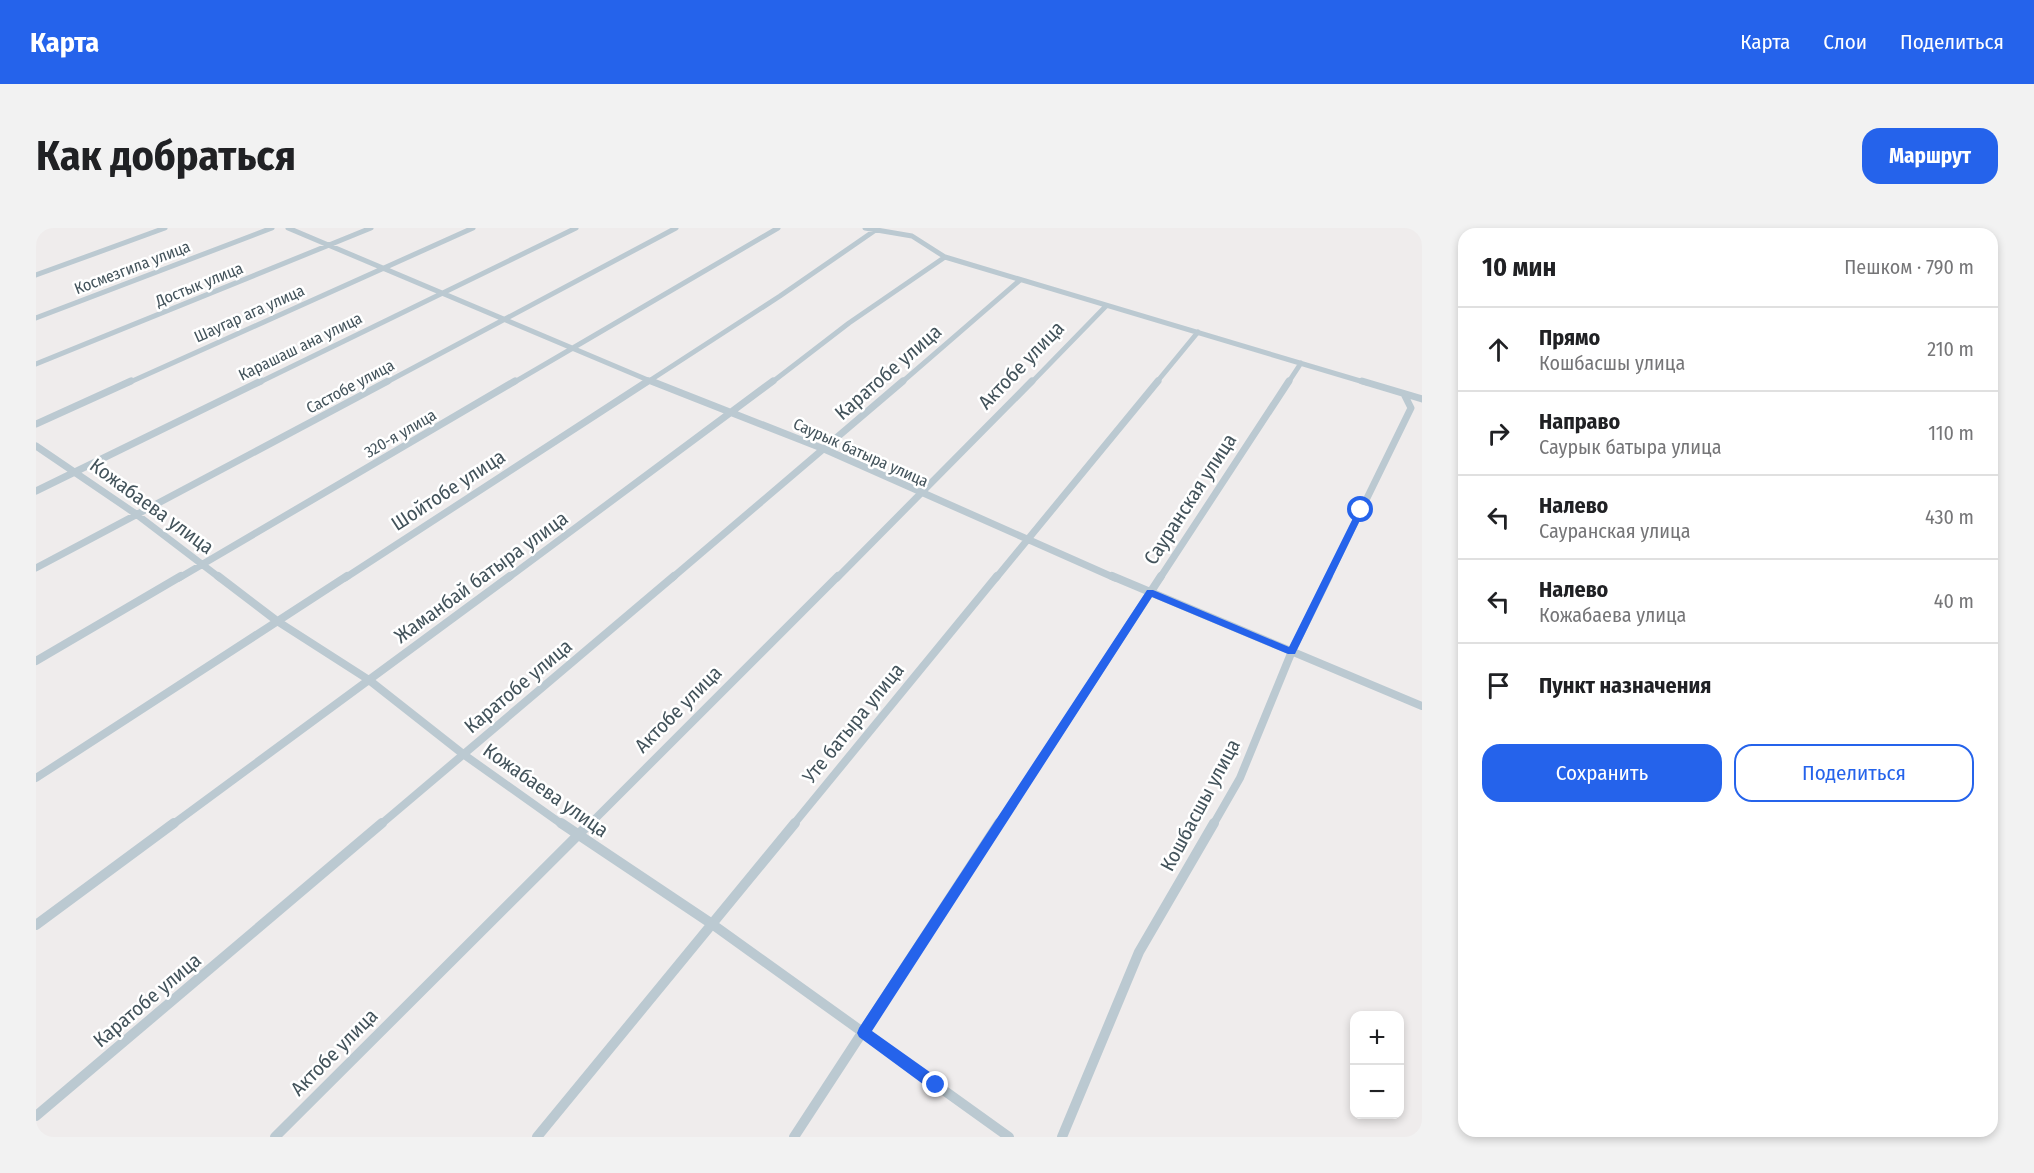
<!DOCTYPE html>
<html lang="ru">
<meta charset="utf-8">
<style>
body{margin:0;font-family:"Fira Sans Condensed",sans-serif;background:#f2f2f2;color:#202124}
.controls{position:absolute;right:18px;bottom:18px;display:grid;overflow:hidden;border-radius:12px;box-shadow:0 3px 9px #0003}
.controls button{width:54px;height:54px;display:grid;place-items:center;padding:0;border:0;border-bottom:2px solid #e0e0e0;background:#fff;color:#202124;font:30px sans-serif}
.stop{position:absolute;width:18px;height:18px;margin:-14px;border:4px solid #2563eb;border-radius:50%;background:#fff}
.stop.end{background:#2563eb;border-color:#fff;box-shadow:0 2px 6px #0008}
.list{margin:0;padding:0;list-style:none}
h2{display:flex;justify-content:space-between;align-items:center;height:78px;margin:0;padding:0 24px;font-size:26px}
h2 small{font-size:20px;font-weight:400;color:#757577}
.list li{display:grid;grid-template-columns:39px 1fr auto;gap:18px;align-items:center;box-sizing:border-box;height:84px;padding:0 24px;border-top:2px solid #e0e0e0}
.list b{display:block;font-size:22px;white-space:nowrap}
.list p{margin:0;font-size:20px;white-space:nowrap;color:#757577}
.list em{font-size:20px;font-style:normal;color:#757577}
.actions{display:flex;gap:12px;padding:18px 24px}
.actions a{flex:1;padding:14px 0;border:2px solid #2563eb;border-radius:18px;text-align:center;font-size:21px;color:#2563eb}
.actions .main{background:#2563eb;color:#fff}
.icon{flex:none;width:33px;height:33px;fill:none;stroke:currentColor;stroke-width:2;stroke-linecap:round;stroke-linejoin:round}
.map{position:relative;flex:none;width:1386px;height:909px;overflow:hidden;border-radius:18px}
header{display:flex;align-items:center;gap:36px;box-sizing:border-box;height:84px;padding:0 30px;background:#2563eb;color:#fff}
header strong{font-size:28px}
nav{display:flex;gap:33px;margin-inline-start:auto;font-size:21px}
.intro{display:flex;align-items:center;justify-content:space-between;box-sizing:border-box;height:144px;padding:0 36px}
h1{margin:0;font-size:42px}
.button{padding:15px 27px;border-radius:18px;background:#2563eb;color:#fff;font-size:21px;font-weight:700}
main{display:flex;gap:36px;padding:0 36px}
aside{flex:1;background:#fff;border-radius:18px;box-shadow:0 3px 9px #0003}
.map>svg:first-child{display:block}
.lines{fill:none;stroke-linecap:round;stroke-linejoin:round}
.street-far3{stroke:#bbc9d1;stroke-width:5}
.street-far2{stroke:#bbc9d1;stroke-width:7}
.street-far1{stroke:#bbc9d1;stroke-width:8}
.street{stroke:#bbc9d1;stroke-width:10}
.route{fill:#2563eb}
.labels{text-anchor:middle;stroke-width:5;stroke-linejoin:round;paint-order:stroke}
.far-street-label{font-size:16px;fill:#43535b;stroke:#fff}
.street-label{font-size:20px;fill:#43535b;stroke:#fff}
</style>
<header>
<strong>Карта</strong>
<nav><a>Карта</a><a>Слои</a><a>Поделиться</a></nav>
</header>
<div class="intro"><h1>Как добраться</h1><a class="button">Маршрут</a></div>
<main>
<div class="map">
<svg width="1386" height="909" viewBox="0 0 1386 909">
<rect width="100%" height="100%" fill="#efecec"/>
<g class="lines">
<path class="street-far3" d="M252 0 619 155
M829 0 876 8 909 29 1331 155
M0 47 129 0
M0 90 236 0
M0 136 335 0
M92 155 437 0
M222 155 540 0
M349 155 640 0
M477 155 742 0
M610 155 744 68 841 1
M735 155 813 95 909 29
M865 155 984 52
M995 155 1070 78
M1120 155 1162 104
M1252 155 1265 135"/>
<path class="street-far2" d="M615 153 788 221 1079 350
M1326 153 1386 171
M0 196 95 153
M0 218 100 286 184 350
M0 263 225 153
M0 340 352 153
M143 350 479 153
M309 350 612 153
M472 350 737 153
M636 350 867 153
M801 350 996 153
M960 350 1122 153
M1124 350 1253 153
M1292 350 1375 180 1368 166"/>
<path class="street-far1" d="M182 348 241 393 333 452 427 526 527 597
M1076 348 1386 478
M0 433 145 348
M0 550 311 348
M136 597 474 348
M344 597 638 348
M553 597 802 348
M757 597 961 348
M963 597 1125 348
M1177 597 1204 550 1256 423 1293 348"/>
<path class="street" d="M525 595 676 696 973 909
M0 697 138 595
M0 888 346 595
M239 909 554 595
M501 909 759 595
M758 909 963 595
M1026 909 1103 724 1178 595"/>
</g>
<path class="route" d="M1325 279 1329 282 1259 426H1252L1116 369 836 803 905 852 907 857 905 862 900 864 895 862 823 809 821 805 823 800 1111 362H1117L1253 419 1321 282Z"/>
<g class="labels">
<g class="far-street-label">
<text transform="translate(96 39) rotate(-21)" y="6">Космезгила улица</text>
<text transform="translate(163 56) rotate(-22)" y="6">Достык улица</text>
<text transform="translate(213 85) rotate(-24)" y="6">Шаугар ага улица</text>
<text transform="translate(264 118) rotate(-26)" y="6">Карашаш ана улица</text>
<text transform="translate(314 158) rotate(-28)" y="6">Састобе улица</text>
<text transform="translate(364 205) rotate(-30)" y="6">320-я улица</text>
<text transform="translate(825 224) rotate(24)" y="6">Саурык батыра улица</text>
</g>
<g class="street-label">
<text transform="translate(985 137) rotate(-46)" y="7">Актобе улица</text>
<text transform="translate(852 144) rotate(-41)" y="7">Каратобе улица</text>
<text transform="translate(412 262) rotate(-33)" y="7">Шойтобе улица</text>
<text transform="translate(1154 271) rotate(-57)" y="7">Сауранская улица</text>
<text transform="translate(116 278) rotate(36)" y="7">Кожабаева улица</text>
<text transform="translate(445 349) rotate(-36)" y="7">Жаманбай батыра улица</text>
<text transform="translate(482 458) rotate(-40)" y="7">Каратобе улица</text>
<text transform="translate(642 481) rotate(-45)" y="7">Актобе улица</text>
<text transform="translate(817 495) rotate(-51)" y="7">Уте батыра улица</text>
<text transform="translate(510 562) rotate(35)" y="7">Кожабаева улица</text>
<text transform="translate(1164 577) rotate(-62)" y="7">Кошбасшы улица</text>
<text transform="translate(111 772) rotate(-40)" y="7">Каратобе улица</text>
<text transform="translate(298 824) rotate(-45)" y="7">Актобе улица</text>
</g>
</g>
</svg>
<div class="controls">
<button>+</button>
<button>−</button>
</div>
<div class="stop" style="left:1325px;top:282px"></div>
<div class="stop end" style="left:900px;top:857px"></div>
</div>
<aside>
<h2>10 мин<small>Пешком · 790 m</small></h2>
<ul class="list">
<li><svg class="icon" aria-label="ahead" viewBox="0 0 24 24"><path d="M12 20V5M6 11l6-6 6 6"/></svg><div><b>Прямо</b><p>Кошбасшы улица</p></div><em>210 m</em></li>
<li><svg class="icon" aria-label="right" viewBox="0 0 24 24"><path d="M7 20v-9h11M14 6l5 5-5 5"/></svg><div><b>Направо</b><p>Саурык батыра улица</p></div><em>110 m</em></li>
<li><svg class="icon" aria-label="left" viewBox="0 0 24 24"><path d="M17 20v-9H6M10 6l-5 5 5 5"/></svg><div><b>Налево</b><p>Сауранская улица</p></div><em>430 m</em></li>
<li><svg class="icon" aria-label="left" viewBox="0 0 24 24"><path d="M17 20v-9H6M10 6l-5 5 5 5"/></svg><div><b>Налево</b><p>Кожабаева улица</p></div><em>40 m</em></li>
<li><svg class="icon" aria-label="arrive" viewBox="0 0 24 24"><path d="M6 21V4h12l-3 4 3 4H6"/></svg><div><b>Пункт назначения</b></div></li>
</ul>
<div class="actions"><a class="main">Сохранить</a><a>Поделиться</a></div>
</aside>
</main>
